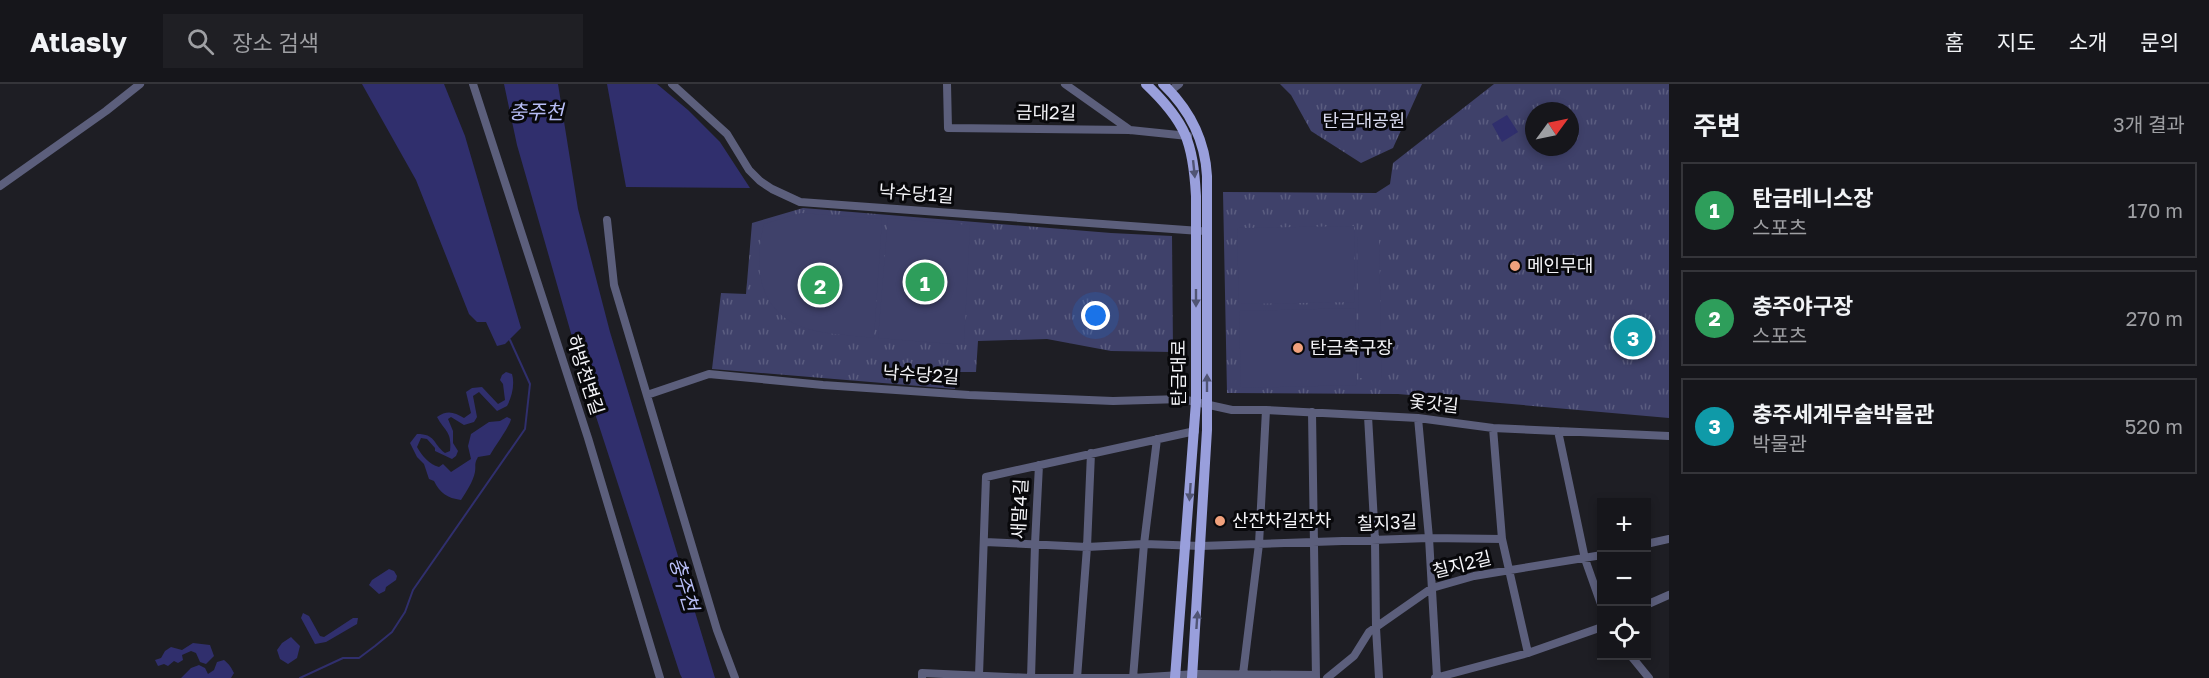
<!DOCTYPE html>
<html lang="ko">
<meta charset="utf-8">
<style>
body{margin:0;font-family:"Golos Text","Noto Sans KR",sans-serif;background:#1f1f24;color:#f1f3f6}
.controls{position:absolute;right:18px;bottom:18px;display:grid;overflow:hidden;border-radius:0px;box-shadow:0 3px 9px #0003}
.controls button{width:54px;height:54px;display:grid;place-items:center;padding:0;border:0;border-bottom:2px solid #35353a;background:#16161b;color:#f1f3f6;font:30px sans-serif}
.compass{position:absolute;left:1525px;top:18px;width:54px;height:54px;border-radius:50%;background:#16161b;box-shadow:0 3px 9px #0003;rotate:57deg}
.you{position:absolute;left:1096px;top:232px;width:21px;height:21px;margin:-15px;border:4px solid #fff;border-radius:50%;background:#1a73e8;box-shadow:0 0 0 9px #1a73e833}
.badge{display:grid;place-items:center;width:39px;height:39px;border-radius:50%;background:#2563eb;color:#fff;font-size:20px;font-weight:700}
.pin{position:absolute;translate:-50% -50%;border:3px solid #fff;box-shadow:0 2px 6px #0006}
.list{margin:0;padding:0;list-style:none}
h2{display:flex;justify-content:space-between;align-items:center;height:78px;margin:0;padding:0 24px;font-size:26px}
h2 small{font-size:20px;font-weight:400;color:#9e9fa3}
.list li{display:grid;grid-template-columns:39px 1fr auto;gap:18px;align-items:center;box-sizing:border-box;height:96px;margin:0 12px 12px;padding:0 12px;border:2px solid #35353a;border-radius:0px}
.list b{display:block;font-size:22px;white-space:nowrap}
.list p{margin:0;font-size:20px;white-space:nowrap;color:#9e9fa3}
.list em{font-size:20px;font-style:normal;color:#9e9fa3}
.icon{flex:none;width:33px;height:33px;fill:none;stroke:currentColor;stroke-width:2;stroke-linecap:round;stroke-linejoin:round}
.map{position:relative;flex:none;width:1669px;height:594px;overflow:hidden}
header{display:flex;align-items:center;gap:36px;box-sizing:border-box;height:84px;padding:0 30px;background:#16161b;border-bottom:2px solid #35353a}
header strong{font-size:28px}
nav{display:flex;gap:33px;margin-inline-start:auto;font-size:21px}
.search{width:420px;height:54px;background:#1f1f24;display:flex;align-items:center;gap:15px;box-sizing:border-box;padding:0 21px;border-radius:0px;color:#9e9fa3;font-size:22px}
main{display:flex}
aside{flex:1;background:#16161b}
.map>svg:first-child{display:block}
.grass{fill:url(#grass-tufts);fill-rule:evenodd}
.garden{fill:#3f416a}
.water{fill:#302f6d}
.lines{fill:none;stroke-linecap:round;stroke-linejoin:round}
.stream{stroke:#302f6d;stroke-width:2}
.minor{stroke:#5c5f7c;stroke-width:8}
.major{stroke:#999fdc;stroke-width:10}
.oneway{fill:#505474}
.poi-dot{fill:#f1a17c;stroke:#08080b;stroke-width:2}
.labels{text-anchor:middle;stroke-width:6;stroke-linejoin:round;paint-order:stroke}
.street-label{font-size:18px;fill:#f4f4f8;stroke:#08080b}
.park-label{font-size:18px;fill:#dadcf0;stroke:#08080b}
.poi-label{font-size:18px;fill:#f4f4f8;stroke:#08080b;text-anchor:start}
.water-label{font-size:20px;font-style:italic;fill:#b8bef7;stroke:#08080b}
</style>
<header>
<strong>Atlasly</strong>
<div class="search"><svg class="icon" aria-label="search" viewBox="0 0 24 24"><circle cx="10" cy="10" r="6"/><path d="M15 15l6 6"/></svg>장소 검색</div>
<nav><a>홈</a><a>지도</a><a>소개</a><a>문의</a></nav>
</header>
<main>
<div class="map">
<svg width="1669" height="594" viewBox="0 0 1669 594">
<defs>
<pattern id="grass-tufts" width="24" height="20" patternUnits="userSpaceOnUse" patternTransform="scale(1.5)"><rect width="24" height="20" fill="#3f416a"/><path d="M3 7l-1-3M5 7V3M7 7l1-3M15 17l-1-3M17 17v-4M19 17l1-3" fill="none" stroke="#5b5d80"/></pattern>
</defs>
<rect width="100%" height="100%" fill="#1e1e24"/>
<path class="grass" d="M1280 0H1422L1393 64 1361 79 1311 47 1291 11Z
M1494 0H1669V334L1398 310 1227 309 1223 108 1376 109 1390 100 1393 79ZM1534 27H1570V63H1534Z
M803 124 1111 149 1172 152 1173 268 1111 267 1047 255 978 257 976 288H956L955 305 712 285 721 209 746 210 752 139Z"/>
<path class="garden" d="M801 129 882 135 874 254C852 251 826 251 805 244 758 228 753 183 764 140Z
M888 134 970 141 964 261 878 254Z
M1354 142 1355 218 1239 220 1237 144Z
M1357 153H1379L1382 294H1360Z
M1355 224 1357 301 1241 304 1239 227Z"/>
<path class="water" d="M362 0H444L465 52 521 244 505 260 497 262 486 238H477L469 230 416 96Z
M504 0H558L578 125 610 248 715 594H682L680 590 587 305 517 61Z
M607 0H657L688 26 720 58 750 104 626 103Z
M1507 31 1518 48 1502 58 1492 40Z
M506 288 512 290C515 300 512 313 507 322L497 327 479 308 473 312 477 333 474 338 464 341 451 333 448 335 453 347V359L458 367 456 372 452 375 435 367V364L427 355 421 354 417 363C422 372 429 380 439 383L443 380 451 388 471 375 468 362 471 350 489 338 500 337 507 333 511 335C510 342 495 362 490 371L478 373C474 380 476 381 475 388 473 398 466 408 461 416 447 414 440 409 434 397L429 395 424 380 417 373 410 359 417 350C436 350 432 359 445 369L450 367C452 347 445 348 437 333 447 326 454 328 464 334L471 329 466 308 472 304 482 303 498 320 505 316 503 300 500 296 502 291Z
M389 485 394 487 397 492 396 496 386 503 385 507 379 510 369 501 372 496Z
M303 529 309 532 320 552 324 553 353 534H358L357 540 326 558 315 560 301 534Z
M291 553 300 562 297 574 288 580 280 575 277 566 282 559Z
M193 559 210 561 214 572 206 580 200 578 196 569 191 567 182 571 183 576 178 579 174 577 168 582 164 580 158 582 155 576 161 574 165 567 171 563 182 566Z
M224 576C229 580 231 583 234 589L231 594H181L191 584 199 581 205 584 208 590 214 586 217 578Z"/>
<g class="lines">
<path class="stream" d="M300 594 343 574H359L375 562 392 548 405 528 413 506 525 345 530 300 510 256"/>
<path class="minor" d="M473 0 588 354 660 594
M672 0 727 50 749 86 760 97 772 105 800 118 1200 147
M947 0 948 44 1130 46 1188 52
M1065 0 1130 46
M1170 7 1179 0
M0 102 106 27 140 0
M607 136 614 201 717 546 735 594
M647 311 709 290 823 301 969 311 1113 317 1182 315 1232 326H1266L1418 334 1493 344 1669 352
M1312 328 1316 594
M1368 332 1375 456 1376 544 1379 594
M1418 334 1429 454 1437 593
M1493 344 1502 455 1528 569
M1558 347 1585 475 1602 523
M985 458 1087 463 1144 460 1201 462 1429 454 1502 455
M1646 460 1669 455
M1646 521 1669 511
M1631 572 1649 594
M1243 590 1259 460 1266 326
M979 591 986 393 1195 347
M922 594V589L1031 594H1133L1196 590 1316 591
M1031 594 1035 460 1039 381
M1077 594 1087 463 1091 369
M1133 594 1144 460 1157 355
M1327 594 1354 572 1369 548 1432 504 1474 492 1602 471
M1435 594 1528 569 1602 543"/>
<path class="major" d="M1146 0C1186 38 1193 58 1196 112V318L1175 594
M1163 0C1190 26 1205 55 1207 92V346L1192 594"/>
</g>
<defs><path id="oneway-solid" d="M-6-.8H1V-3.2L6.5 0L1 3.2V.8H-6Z" transform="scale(1.5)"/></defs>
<g class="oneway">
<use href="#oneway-solid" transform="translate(1194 85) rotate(84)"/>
<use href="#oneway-solid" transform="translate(1196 214) rotate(90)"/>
<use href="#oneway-solid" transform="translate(1207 299) rotate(-90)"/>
<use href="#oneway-solid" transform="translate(1190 408) rotate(94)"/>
<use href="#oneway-solid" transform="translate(1197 536) rotate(-86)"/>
</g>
<g class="poi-dot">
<circle cx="1515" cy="182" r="6"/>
<circle cx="1298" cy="264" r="6"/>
<circle cx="1220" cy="437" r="6"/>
</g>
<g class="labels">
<g class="street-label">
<text transform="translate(1046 29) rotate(1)" y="6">금대2길</text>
<text transform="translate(916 110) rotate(4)" y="6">낙수당1길</text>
<text transform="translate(1179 289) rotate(-90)" y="6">탄금대로</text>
<text transform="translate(585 291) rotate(72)" y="6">하방천변길</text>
<text transform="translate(921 291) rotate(4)" y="6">낙수당2길</text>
<text transform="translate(1434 320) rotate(6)" y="6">옻갓길</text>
<text transform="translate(1020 425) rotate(-87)" y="6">새말4길</text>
<text transform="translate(1387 439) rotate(-2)" y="6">칠지3길</text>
<text transform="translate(1462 481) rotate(-14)" y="6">칠지2길</text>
</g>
<g class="park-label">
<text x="1364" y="43">탄금대공원</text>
</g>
<g class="poi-label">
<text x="1527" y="188">메인무대</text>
<text x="1310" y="270">탄금축구장</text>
<text x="1232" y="443">산잔차길잔차</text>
</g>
<g class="water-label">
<text x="536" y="35">충주천</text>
<text transform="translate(684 500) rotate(73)" y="7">충주천</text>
</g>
</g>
</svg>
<div class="controls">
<button>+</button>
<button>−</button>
<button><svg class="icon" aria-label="locate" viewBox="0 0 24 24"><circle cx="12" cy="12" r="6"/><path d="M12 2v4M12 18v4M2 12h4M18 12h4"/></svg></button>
</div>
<svg class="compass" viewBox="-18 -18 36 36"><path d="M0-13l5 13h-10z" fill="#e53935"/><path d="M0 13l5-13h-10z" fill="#9e9fa3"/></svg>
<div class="you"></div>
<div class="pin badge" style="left:925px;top:198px;background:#2e9e5b">1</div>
<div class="pin badge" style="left:820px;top:201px;background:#2e9e5b">2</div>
<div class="pin badge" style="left:1633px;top:253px;background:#0f9aa8">3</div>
</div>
<aside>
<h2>주변<small>3개 결과</small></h2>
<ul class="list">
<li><span class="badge" style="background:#2e9e5b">1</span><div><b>탄금테니스장</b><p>스포츠</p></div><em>170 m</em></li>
<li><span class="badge" style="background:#2e9e5b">2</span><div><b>충주야구장</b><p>스포츠</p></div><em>270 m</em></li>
<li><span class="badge" style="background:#0f9aa8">3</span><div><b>충주세계무술박물관</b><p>박물관</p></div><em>520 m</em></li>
</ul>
</aside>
</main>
